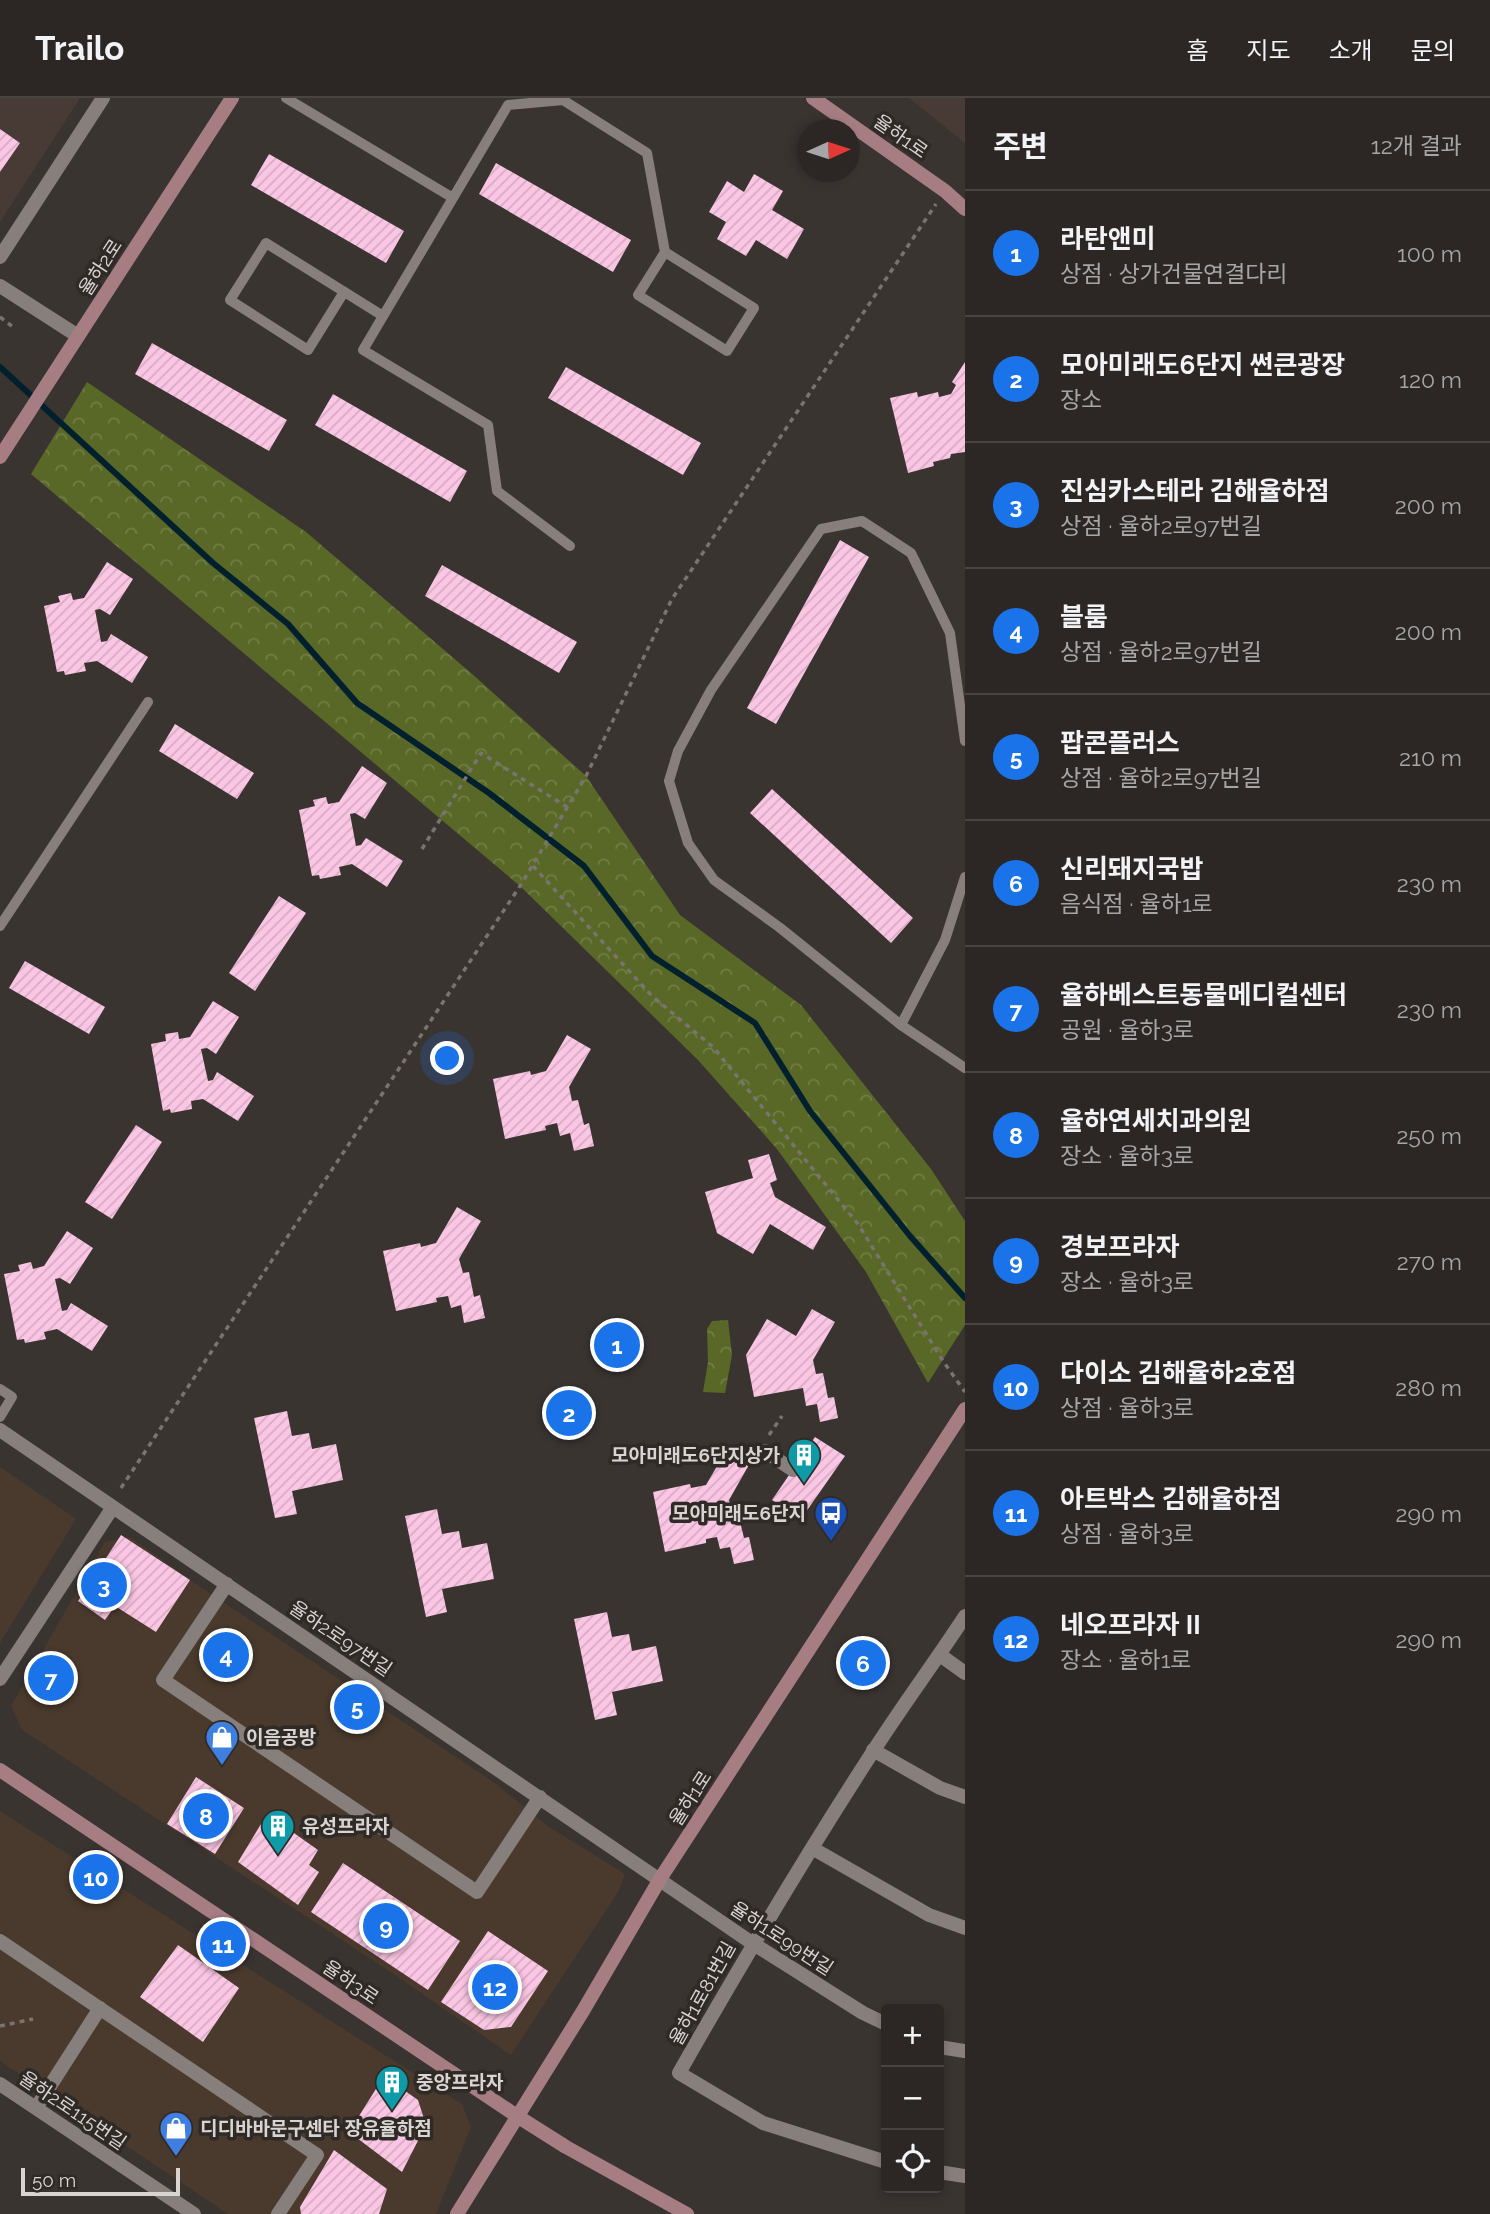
<!DOCTYPE html>
<html lang="ko">
<meta charset="utf-8">
<style>
body{margin:0;font-family:Raleway,"Noto Sans KR",sans-serif;background:#342f2d;color:#f1f3f6}
.controls{position:absolute;right:21px;bottom:21px;display:grid;overflow:hidden;border-radius:7px;box-shadow:0 4px 10px #0003}
.controls button{width:63px;height:63px;display:grid;place-items:center;padding:0;border:0;border-bottom:2px solid #484442;background:#2c2725;color:#f1f3f6;font:35px sans-serif}
.compass{position:absolute;left:797px;top:21px;width:63px;height:63px;border-radius:50%;background:#2c2725;box-shadow:0 4px 10px #0003;rotate:87deg}
.scale{position:absolute;left:21px;bottom:18px;width:159px;box-sizing:border-box;padding-left:7px;border:4px solid #d8d4d2;border-top:0;font-size:19px;line-height:24px;white-space:nowrap;color:#d8d4d2;-webkit-text-stroke:5px #302a27;paint-order:stroke}
.you{position:absolute;left:448px;top:961px;width:24px;height:24px;margin:-18px;border:5px solid #fff;border-radius:50%;background:#1a73e8;box-shadow:0 0 0 10px #1a73e833}
.badge{display:grid;place-items:center;width:46px;height:46px;border-radius:50%;background:#1a73e8;color:#fff;font-size:23px;font-weight:700}
.pin{position:absolute;translate:-50% -50%;border:4px solid #fff;box-shadow:0 2px 7px #0006}
.list{margin:0;padding:0;list-style:none}
h2{display:flex;justify-content:space-between;align-items:center;height:91px;margin:0;padding:0 28px;font-size:30px}
h2 small{font-size:23px;font-weight:400;color:#a6a5a7}
.list li{display:grid;grid-template-columns:46px 1fr auto;gap:21px;align-items:center;box-sizing:border-box;height:126px;padding:0 28px;border-top:2px solid #484442}
.list b{display:block;font-size:26px;white-space:nowrap}
.list p{margin:0;font-size:23px;white-space:nowrap;color:#a6a5a7}
.list em{font-size:23px;font-style:normal;color:#a6a5a7}
.icon{flex:none;width:38px;height:38px;fill:none;stroke:currentColor;stroke-width:2;stroke-linecap:round;stroke-linejoin:round}
.map{position:relative;flex:none;width:965px;height:2116px;overflow:hidden}
header{display:flex;align-items:center;gap:42px;box-sizing:border-box;height:98px;padding:0 35px;background:#2c2725;border-bottom:2px solid #484442}
header strong{font-size:33px}
nav{display:flex;gap:38px;margin-inline-start:auto;font-size:24px}
main{display:flex}
aside{flex:1;background:#2c2725}
.map>svg:first-child{display:block}
.commercial{fill:#493a2d}
.built{fill:#483b36}
.forest{fill:url(#forest-crowns)}
.lines{fill:none;stroke-linecap:round;stroke-linejoin:round}
.stream{stroke:#00202d;stroke-width:6}
.building{fill:url(#building-hatch)}
.path{stroke:#797471;stroke-width:3.5;stroke-dasharray:5 5;stroke-linecap:butt}
.lane{stroke:#877f7c;stroke-width:10}
.street{stroke:#877f7c;stroke-width:14}
.secondary{stroke:#a77d84;stroke-width:14}
.labels{text-anchor:middle;stroke-width:7;stroke-linejoin:round;paint-order:stroke}
.street-label{font-size:19px;fill:#d8d4d2;stroke:#302a27}
.poi-label{font-size:19px;font-weight:bold;fill:#d8d4d2;stroke:#302a27;text-anchor:start}
</style>
<header>
<strong>Trailo</strong>
<nav><a>홈</a><a>지도</a><a>소개</a><a>문의</a></nav>
</header>
<main>
<div class="map">
<svg width="965" height="2116" viewBox="0 0 965 2116">
<defs>
<pattern id="forest-crowns" width="20" height="18" patternUnits="userSpaceOnUse" patternTransform="scale(1.75)"><rect width="20" height="18" fill="#596826"/><path d="M2 6a3 3 0 1 1 6 0M12 15a3 3 0 1 1 6 0" fill="none" stroke="#707d45"/></pattern>
<pattern id="building-hatch" width="6" height="6" patternUnits="userSpaceOnUse" patternTransform="scale(1.75)"><rect width="6" height="6" fill="#fbc6e4"/><path d="M-1 1l2-2M0 6l6-6M5 7l2-2" fill="none" stroke="#d6abc3"/></pattern>
</defs>
<rect width="100%" height="100%" fill="#3a3431"/>
<path class="commercial" d="M0 1369 76 1421 0 1545Z
M130 1439 190 1482 495 1685 549 1729 625 1776 618 1794 511 1957 386 1871 22 1632 11 1608 105 1444Z
M0 1713 462 2006 471 2029 436 2116H228L0 1963Z"/>
<path class="built" d="M0 0H80L0 124Z
M909 0H965V45Z"/>
<path class="forest" d="M87 284 306 434 471 575 586 678 680 817 801 907 931 1071 965 1123V1227L928 1285 866 1174 777 1051 698 962 520 788 31 376Z
M728 1222 732 1257 725 1295 703 1294 708 1264 707 1231 712 1223Z
M50 1563 67 1574 56 1599 33 1587Z"/>
<g class="lines">
<path class="stream" d="M0 269 213 465 288 526 357 605 489 695 584 768 652 858 755 925 810 1013 910 1138 965 1200"/>
</g>
<path class="building" d="M0 31 20 45 0 74Z
M269 56 404 133 386 165 251 87Z
M496 65 631 142 613 174 479 96Z
M754 76 783 93 772 112 804 131 787 161 756 142 746 158 717 141 726 124 709 114 727 83 744 94Z
M152 245 287 322 269 353 135 276Z
M965 264V354L951 356 950 360 933 364 934 368 908 375 890 300 917 294 918 299 938 294 939 299 951 296 956 287 952 284Z
M566 269 701 345 683 377 548 300Z
M333 296 467 373 450 404 315 327Z
M840 442 869 459 776 626 747 610Z
M107 464 133 481 110 517 100 511 95 512 101 544 107 543 111 536 148 559 132 585 97 563 84 565 86 573 65 577 64 573 57 574 44 508 60 504 58 498 71 495 73 502 84 500Z
M442 467 577 544 559 575 425 498Z
M175 626 254 675 237 701 159 653Z
M362 668 387 685 365 721 355 715 350 716 356 748 361 747 366 740 403 763 387 789 352 766 339 769 341 777 320 781 319 777 312 778 299 712 315 708 313 702 326 699 328 706 339 704Z
M772 691 913 820 891 845 750 715Z
M279 798 306 815 255 893 229 875Z
M25 863 105 909 89 936 9 890Z
M213 903 239 919 216 956 207 950 201 951 208 983 213 982 217 974 254 998 238 1023 203 1001 191 1003 192 1011 171 1015 170 1011 163 1013 151 946 166 943 165 936 178 934 179 941 190 939Z
M567 937 591 951 569 989 572 1003 578 1002 584 1027 589 1025 594 1048 574 1053 570 1035 560 1038 557 1025 545 1028 546 1032 505 1041 493 981 530 973 531 977 546 973Z
M136 1027 162 1044 112 1121 85 1104Z
M769 1056 777 1082 770 1085 775 1099 826 1129 813 1152 770 1126 753 1156 717 1135 705 1094 753 1080 748 1062Z
M457 1109 481 1123 459 1161 463 1175 469 1174 474 1199 480 1197 485 1220 464 1225 461 1207 451 1210 448 1198 436 1200 437 1204 396 1213 383 1153 420 1145 421 1149 436 1145Z
M67 1133 93 1150 70 1186 60 1180 55 1181 62 1213 67 1212 71 1205 108 1228 92 1253 57 1231 44 1234 46 1241 25 1245 24 1241 17 1242 4 1176 20 1173 18 1167 31 1164 33 1171 44 1168Z
M812 1211 835 1224 813 1262 816 1276 823 1275 828 1300 834 1299 838 1320 820 1324 817 1306 806 1308 803 1290 754 1299 746 1257 767 1221 796 1238Z
M287 1313 292 1338 309 1335 312 1351 336 1346 343 1382 292 1393 297 1416 275 1420 254 1320Z
M815 1339 845 1358 801 1421 772 1402Z
M727 1351 750 1365 729 1402 732 1417 738 1415 744 1440 749 1439 754 1462 734 1466 730 1449 720 1451 717 1439 706 1441V1445L665 1454 653 1394 690 1386 691 1390 706 1387Z
M437 1411 442 1436 459 1433 462 1450 487 1445 494 1481 442 1491 447 1514 426 1519 405 1418Z
M121 1437 190 1482 156 1534 115 1508 105 1522 78 1503Z
M607 1514 612 1539 629 1536 632 1553 656 1548 663 1583 612 1594 617 1617 595 1622 574 1521Z
M196 1679 244 1710 215 1756 167 1726Z
M267 1716 318 1752 309 1767 319 1774 298 1807 238 1764Z
M99 1754 116 1765 93 1804 77 1793Z
M343 1765 460 1843 428 1892 311 1814Z
M488 1833 548 1873 511 1929 484 1932 441 1904Z
M178 1847 239 1890 203 1944 140 1899Z
M384 1978 418 2002 426 2027 402 2074 349 2034Z
M334 2052 387 2091 379 2116H301L300 2109Z"/>
<g class="lines">
<path class="path" d="M0 219 13 229
M422 751 481 655 567 709
M533 768 652 898 713 949 858 1126 943 1263 965 1294
M769 1337 782 1318
M121 1390 520 788 586 678 672 501 936 106
M0 1928 33 1921"/>
<path class="lane" d="M286 0 453 100
M344 194 308 252 230 202 266 145 383 218
M570 448 497 393 488 327 363 252 508 7 563 2 647 55 665 154 754 210 727 253 638 197 665 154
M965 643 950 535 911 455 862 423 821 431 711 592 678 653 669 683 688 745 714 782 779 829 901 927 965 970
M0 828 148 604
M901 927 945 842 965 779
M0 1291 12 1299 0 1319"/>
<path class="street" d="M0 159 103 0
M0 188 78 238
M0 1332 752 1845 863 1915 886 1926
M765 1353 793 1372
M227 1486 163 1582 477 1794 540 1699
M940 1557 965 1575
M0 1581 113 1409
M873 1652 940 1690 965 1699
M812 1750 929 1817 965 1830
M0 1843 317 2057 278 2116
M939 1949 965 1953
M0 1986 194 2116
M36 2010 100 1910
M886 2064 763 2025 679 1975C741 1866 804 1760 872 1655 902 1608 935 1564 965 1518
M939 2074 965 2078"/>
<path class="secondary" d="M813 0 945 93 965 111
M0 359 232 0
M0 1672 517 2018 566 2049 687 2116
M457 2116 583 1913 660 1781 965 1311"/>
</g>
<defs>
<symbol id="building-pin" viewBox="-11 -11 22 30"><path d="M0 17L-7.5 6A9.5 9.5 0 1 1 7.5 6Z" fill="#0f9aa8" stroke="#302a27"/><path d="M-4-6H4V6H1V3H-1V6H-4ZM-2.5-4.3h1.7v1.8h-1.7ZM.8-4.3h1.7v1.8H.8ZM-2.5-1h1.7V.8h-1.7ZM.8-1h1.7V.8H.8Z" fill="#fff"/></symbol>
<symbol id="bus-pin" viewBox="-11 -11 22 30"><path d="M0 17L-7.5 6A9.5 9.5 0 1 1 7.5 6Z" fill="#1a4fb4" stroke="#302a27"/><path d="M-5-6H5V4H4V6H2V4H-2V6H-4V4H-5ZM-3.5-4V0h7V-4ZM-3.5 1.2v1.5H-2V1.2ZM2 1.2v1.5H3.5V1.2Z" fill="#fff"/></symbol>
<symbol id="shop-pin" viewBox="-11 -11 22 30"><path d="M0 17L-7.5 6A9.5 9.5 0 1 1 7.5 6Z" fill="#3f7fe0" stroke="#302a27"/><path d="M-5-2.5h2.3a2.7 3.5 0 0 1 5.4 0H5L5.5 6h-11ZM-1.5-2.5h3a1.5 2.3 0 0 0-3 0Z" fill="#fff"/></symbol>
</defs>
<g fill-rule="evenodd">
<use href="#building-pin" x="785" y="1338" width="38" height="52"/>
<use href="#bus-pin" x="812" y="1396" width="38" height="52"/>
<use href="#shop-pin" x="203" y="1620" width="38" height="52"/>
<use href="#building-pin" x="259" y="1709" width="38" height="52"/>
<use href="#building-pin" x="373" y="1965" width="38" height="52"/>
<use href="#shop-pin" x="157" y="2011" width="38" height="52"/>
</g>
<g class="labels">
<g class="street-label">
<text transform="translate(901 38) rotate(35)" y="7">율하1로</text>
<text transform="translate(100 169) rotate(-57)" y="7">율하2로</text>
<text transform="translate(341 1540) rotate(34)" y="7">율하2로97번길</text>
<text transform="translate(690 1700) rotate(-57)" y="7">율하1로</text>
<text transform="translate(782 1840) rotate(33)" y="7">율하1로99번길</text>
<text transform="translate(351 1884) rotate(34)" y="7">율하3로</text>
<text transform="translate(702 1895) rotate(-61)" y="7">율하1로81번길</text>
<text transform="translate(73 2012) rotate(34)" y="7">율하2로115번길</text>
</g>
<g class="poi-label">
<text x="780" y="1364" text-anchor="end">모아미래도6단지상가</text>
<text x="806" y="1422" text-anchor="end">모아미래도6단지</text>
<text x="246" y="1646">이음공방</text>
<text x="302" y="1735">유성프라자</text>
<text x="416" y="1991">중앙프라자</text>
<text x="200" y="2037">디디바바문구센타 장유율하점</text>
</g>
</g>
</svg>
<div class="controls">
<button>+</button>
<button>−</button>
<button><svg class="icon" aria-label="locate" viewBox="0 0 24 24"><circle cx="12" cy="12" r="6"/><path d="M12 2v4M12 18v4M2 12h4M18 12h4"/></svg></button>
</div>
<svg class="compass" viewBox="-18 -18 36 36"><path d="M0-13l5 13h-10z" fill="#e53935"/><path d="M0 13l5-13h-10z" fill="#a6a5a7"/></svg>
<div class="scale">50 m</div>
<div class="you"></div>
<div class="pin badge" style="left:617px;top:1247px">1</div>
<div class="pin badge" style="left:569px;top:1315px">2</div>
<div class="pin badge" style="left:104px;top:1487px">3</div>
<div class="pin badge" style="left:226px;top:1557px">4</div>
<div class="pin badge" style="left:357px;top:1609px">5</div>
<div class="pin badge" style="left:863px;top:1565px">6</div>
<div class="pin badge" style="left:51px;top:1580px">7</div>
<div class="pin badge" style="left:206px;top:1718px">8</div>
<div class="pin badge" style="left:386px;top:1828px">9</div>
<div class="pin badge" style="left:96px;top:1779px">10</div>
<div class="pin badge" style="left:223px;top:1846px">11</div>
<div class="pin badge" style="left:495px;top:1889px">12</div>
</div>
<aside>
<h2>주변<small>12개 결과</small></h2>
<ul class="list">
<li><span class="badge">1</span><div><b>라탄앤미</b><p>상점 · 상가건물연결다리</p></div><em>100 m</em></li>
<li><span class="badge">2</span><div><b>모아미래도6단지 썬큰광장</b><p>장소</p></div><em>120 m</em></li>
<li><span class="badge">3</span><div><b>진심카스테라 김해율하점</b><p>상점 · 율하2로97번길</p></div><em>200 m</em></li>
<li><span class="badge">4</span><div><b>블룸</b><p>상점 · 율하2로97번길</p></div><em>200 m</em></li>
<li><span class="badge">5</span><div><b>팝콘플러스</b><p>상점 · 율하2로97번길</p></div><em>210 m</em></li>
<li><span class="badge">6</span><div><b>신리돼지국밥</b><p>음식점 · 율하1로</p></div><em>230 m</em></li>
<li><span class="badge">7</span><div><b>율하베스트동물메디컬센터</b><p>공원 · 율하3로</p></div><em>230 m</em></li>
<li><span class="badge">8</span><div><b>율하연세치과의원</b><p>장소 · 율하3로</p></div><em>250 m</em></li>
<li><span class="badge">9</span><div><b>경보프라자</b><p>장소 · 율하3로</p></div><em>270 m</em></li>
<li><span class="badge">10</span><div><b>다이소 김해율하2호점</b><p>상점 · 율하3로</p></div><em>280 m</em></li>
<li><span class="badge">11</span><div><b>아트박스 김해율하점</b><p>상점 · 율하3로</p></div><em>290 m</em></li>
<li><span class="badge">12</span><div><b>네오프라자 II</b><p>장소 · 율하1로</p></div><em>290 m</em></li>
</ul>
</aside>
</main>
